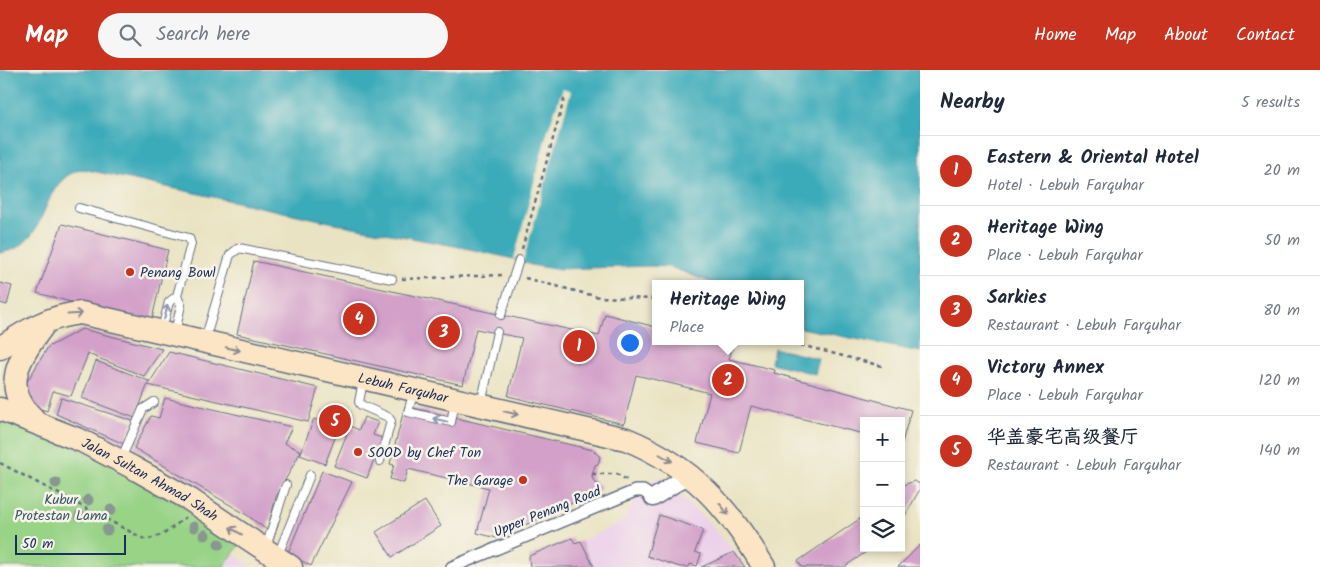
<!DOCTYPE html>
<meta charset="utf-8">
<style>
body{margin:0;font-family:Kalam,"LXGW WenKai TC",sans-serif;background:#f6f6f7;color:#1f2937}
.controls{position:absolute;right:15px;bottom:15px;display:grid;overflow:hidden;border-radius:0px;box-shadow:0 2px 8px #0003}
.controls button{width:45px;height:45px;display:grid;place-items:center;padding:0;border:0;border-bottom:1px solid #e0e1e3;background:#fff;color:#1f2937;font:25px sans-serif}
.scale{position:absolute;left:15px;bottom:12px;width:111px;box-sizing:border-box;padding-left:5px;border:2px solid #1b2f5e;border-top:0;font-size:14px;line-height:18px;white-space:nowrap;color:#1b2f5e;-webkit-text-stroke:4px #f7f3e8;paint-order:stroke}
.you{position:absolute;left:629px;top:272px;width:18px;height:18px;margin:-12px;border:4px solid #fff;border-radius:50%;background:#1a73e8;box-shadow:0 0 0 8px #1a73e833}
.badge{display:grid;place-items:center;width:32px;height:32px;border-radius:50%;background:#c8321e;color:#fff;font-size:16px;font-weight:700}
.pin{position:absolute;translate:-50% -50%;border:2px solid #fff;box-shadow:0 1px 5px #0006}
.popup{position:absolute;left:652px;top:210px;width:152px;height:65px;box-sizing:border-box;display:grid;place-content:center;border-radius:0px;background:#fff;filter:drop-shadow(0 1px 4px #0005);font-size:16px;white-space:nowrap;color:#747a83}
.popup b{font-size:19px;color:#1f2937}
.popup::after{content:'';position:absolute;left:50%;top:100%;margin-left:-10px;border:10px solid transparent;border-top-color:#fff}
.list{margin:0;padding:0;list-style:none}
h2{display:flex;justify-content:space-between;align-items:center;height:65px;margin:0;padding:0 20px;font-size:21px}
h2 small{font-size:16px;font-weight:400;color:#747a83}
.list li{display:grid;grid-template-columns:32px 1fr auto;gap:15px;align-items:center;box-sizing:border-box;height:70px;padding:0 20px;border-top:1px solid #e0e1e3}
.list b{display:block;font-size:19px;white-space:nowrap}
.list p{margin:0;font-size:16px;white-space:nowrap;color:#747a83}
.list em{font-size:16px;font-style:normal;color:#747a83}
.icon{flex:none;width:28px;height:28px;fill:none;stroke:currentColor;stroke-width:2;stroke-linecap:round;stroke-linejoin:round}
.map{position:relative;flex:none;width:920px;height:497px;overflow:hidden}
header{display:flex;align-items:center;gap:30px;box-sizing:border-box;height:70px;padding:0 25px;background:#c8321e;color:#fff}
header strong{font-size:24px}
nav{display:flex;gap:28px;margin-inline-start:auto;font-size:18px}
.search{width:350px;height:45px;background:#f6f6f7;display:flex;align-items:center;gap:12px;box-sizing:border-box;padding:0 18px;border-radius:28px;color:#747a83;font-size:19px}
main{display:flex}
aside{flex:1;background:#fff}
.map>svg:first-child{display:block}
.built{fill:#ecd1ea}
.green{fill:#98d386;stroke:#5a8172}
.water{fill:#3baab9;stroke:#2b6c8c}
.pier{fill:#eae3c3}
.building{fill:#d3a0c9}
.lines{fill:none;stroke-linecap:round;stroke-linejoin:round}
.service-casing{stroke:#636e81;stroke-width:10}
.pedestrian-casing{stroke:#636e81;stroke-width:14}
.minor-casing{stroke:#636e81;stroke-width:19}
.secondary-casing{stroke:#636e81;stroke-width:25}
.path{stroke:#636e81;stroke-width:2.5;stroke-dasharray:4 4;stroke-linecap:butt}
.service{stroke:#fff;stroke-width:8}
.pedestrian{stroke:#fff;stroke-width:11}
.minor{stroke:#fff;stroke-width:16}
.secondary{stroke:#fce5c4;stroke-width:22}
.tree{fill:#899791}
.oneway{stroke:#8d97ae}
.oneway2{stroke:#8c8a91}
.poi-dot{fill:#c8321e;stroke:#f7f3e8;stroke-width:2}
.labels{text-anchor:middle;stroke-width:5;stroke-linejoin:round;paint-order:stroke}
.poi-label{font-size:14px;fill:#1b2f5e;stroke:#f7f3e8;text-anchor:start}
.street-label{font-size:14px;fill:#1b2f5e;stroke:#f7f3e8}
.park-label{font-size:14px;fill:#3a5868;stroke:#f7f3e8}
</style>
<header>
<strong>Map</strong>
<div class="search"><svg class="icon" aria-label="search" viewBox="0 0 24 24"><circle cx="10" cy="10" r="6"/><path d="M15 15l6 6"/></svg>Search here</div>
<nav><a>Home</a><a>Map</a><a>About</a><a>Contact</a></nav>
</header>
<main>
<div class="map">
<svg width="920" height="497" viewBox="0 0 920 497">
<rect width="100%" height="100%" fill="#f7f3e8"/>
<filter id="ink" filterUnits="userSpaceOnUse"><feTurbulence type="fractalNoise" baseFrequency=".02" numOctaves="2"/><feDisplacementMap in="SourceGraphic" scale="10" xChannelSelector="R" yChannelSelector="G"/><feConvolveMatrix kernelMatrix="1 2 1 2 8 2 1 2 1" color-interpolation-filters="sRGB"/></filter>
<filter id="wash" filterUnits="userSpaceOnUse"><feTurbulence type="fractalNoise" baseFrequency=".0096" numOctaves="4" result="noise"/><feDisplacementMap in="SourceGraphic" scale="20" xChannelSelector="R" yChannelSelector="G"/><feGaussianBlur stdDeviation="1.12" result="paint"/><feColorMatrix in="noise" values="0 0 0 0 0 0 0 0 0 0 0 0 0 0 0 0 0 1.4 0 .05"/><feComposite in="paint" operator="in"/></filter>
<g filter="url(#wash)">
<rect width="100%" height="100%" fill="#eae3c3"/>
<path class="built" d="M658 406 707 450 734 482 701 497H594L581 471 623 451 636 427Z
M233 484 253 497H223Z"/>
<path class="green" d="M0 341 135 406 241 473 223 497H0Z"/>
<path class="water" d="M0 0H920V282L801 258 800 214H715L670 197 650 196 555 199 531 195 514 189 465 178 353 157 83 99C35 110 54 175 0 183Z
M774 278 819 289 815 304 771 293Z"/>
<path class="pier" d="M563 18 571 21 523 192 514 189 547 63Z"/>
<g id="blocks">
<path class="building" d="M62 154 168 180 151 253 37 223Z
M254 191 599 266 605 244 656 257V271H715L733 275 729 289 775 300 774 303 911 340 902 373 901 351H864V364L751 336 739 383 697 373 710 323 636 305 624 354 508 326 522 268 476 259 463 315 237 264Z
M0 213 12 216 7 235 0 233Z
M82 259 162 279 144 306 88 284 71 326 53 321 47 341 28 335 22 320 48 277Z
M169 282 318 318 308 352 148 315Z
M96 291 149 311 135 348 82 328Z
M61 328 133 351 124 374 56 344Z
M165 328 292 357 284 373 301 381 276 427 267 460 247 445 134 378 151 346 159 348Z
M405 336 593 380 600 387 598 394 595 395 592 406 594 412 600 415V420L497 468 477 463 489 418 408 399 404 413 390 409 394 395 390 394Z
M324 340 343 347 325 394 300 385 314 349 320 351Z
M364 347 378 352 373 365 382 368 367 408 334 396 350 356 359 360Z
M322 401 352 412 311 496 288 483Z
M914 411 920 414V419L901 453V416Z
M425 431 441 456 392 487 376 462Z
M659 445 703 460 695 482 701 484 697 496 690 494 689 497H680L647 486Z
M864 446V478H872L844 497H802L798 491Z
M572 468 575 473 581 471 594 497H530L529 486Z
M920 475V497H898Z
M734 482 745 497H701L706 495Z"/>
</g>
</g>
<g filter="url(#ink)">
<use href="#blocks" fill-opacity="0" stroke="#636e81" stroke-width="1"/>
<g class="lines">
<defs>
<path id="service" d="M79 138 189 168 191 174 177 226 181 235 175 263
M501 245 519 190
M162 259 169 232 177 226
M205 270 230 185 239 178 392 209
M363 311 359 332 361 335 388 347 391 351 380 391
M414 321 408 342 451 352 455 332
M481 334 497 262
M121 389 143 339 154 332
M266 477 286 415
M278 485 310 405"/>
<path id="pedestrian" d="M452 497 635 421H643L653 428"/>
<path id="minor" d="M653 428 690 404"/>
<g id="secondary">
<path id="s1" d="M0 278C24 262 51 245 81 243L626 369C692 396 728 437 764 497"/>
<path id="s2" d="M0 339 82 371 132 397 189 429 291 497"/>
<path d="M33 348C0 317 19 288 43 256"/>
</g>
</defs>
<use href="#service" class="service-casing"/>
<use href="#pedestrian" class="pedestrian-casing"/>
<use href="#minor" class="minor-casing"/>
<use href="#secondary" class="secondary-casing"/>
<path class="path" d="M522 179 565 26
M525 208 599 227 656 229
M402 209 502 205
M785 271 882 296
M0 393 146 470 164 464 186 447
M592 404H617L627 410"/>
<use href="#service" class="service"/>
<use href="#pedestrian" class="pedestrian"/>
<use href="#minor" class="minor"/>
<use href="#secondary" class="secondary"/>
</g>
<g class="tree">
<circle cx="56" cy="413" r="5.5"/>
<circle cx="88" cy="430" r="5.5"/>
<circle cx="50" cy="431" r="5.5"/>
<circle cx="111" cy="440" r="5.5"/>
<circle cx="80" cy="446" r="5.5"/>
<circle cx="194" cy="457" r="5.5"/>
<circle cx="107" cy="460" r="5.5"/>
<circle cx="205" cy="465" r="5.5"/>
<circle cx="219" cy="474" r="5.5"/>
</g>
<defs><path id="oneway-shaft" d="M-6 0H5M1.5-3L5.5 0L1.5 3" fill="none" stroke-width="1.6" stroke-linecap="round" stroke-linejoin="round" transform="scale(1.25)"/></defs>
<g class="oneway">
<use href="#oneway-shaft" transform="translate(166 242) rotate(-76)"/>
<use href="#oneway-shaft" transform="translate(440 350) rotate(-167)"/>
</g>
<g class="oneway2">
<use href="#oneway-shaft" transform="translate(75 244) rotate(-3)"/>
<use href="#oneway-shaft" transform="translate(233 279) rotate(13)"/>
<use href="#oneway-shaft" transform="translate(511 343) rotate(13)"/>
<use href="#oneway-shaft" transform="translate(666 388) rotate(30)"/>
<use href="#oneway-shaft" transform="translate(724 439) rotate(52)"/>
<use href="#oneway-shaft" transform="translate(236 461) rotate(-149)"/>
</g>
</g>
<g class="poi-dot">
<circle cx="130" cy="202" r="5"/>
<circle cx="358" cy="382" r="5"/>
<circle cx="523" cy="410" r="5"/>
</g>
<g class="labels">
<g class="poi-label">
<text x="140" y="207">Penang Bowl</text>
<text x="368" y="387">SOOD by Chef Ton</text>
<text x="513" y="415" text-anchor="end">The Garage</text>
</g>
<g class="street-label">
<text dy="5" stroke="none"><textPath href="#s1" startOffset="420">Lebuh Farquhar</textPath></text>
<text dy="5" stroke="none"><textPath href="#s2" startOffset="166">Jalan Sultan Ahmad Shah</textPath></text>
<text transform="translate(547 441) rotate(-22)" y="5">Upper Penang Road</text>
</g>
<g class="park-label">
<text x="61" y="434">Kubur<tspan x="61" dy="16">Protestan Lama</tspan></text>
</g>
</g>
</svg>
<div class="controls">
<button>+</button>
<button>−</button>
<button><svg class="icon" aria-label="layers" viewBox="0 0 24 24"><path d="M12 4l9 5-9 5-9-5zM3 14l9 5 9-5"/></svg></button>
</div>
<div class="scale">50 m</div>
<div class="you"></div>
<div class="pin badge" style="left:579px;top:276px">1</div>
<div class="pin badge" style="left:728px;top:310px">2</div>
<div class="popup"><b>Heritage Wing</b>Place</div>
<div class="pin badge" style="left:444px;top:262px">3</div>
<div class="pin badge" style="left:359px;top:249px">4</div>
<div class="pin badge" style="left:335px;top:351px">5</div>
</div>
<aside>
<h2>Nearby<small>5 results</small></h2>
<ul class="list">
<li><span class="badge">1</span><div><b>Eastern &amp; Oriental Hotel</b><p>Hotel · Lebuh Farquhar</p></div><em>20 m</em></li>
<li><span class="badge">2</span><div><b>Heritage Wing</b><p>Place · Lebuh Farquhar</p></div><em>50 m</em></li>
<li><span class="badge">3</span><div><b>Sarkies</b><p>Restaurant · Lebuh Farquhar</p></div><em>80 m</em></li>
<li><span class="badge">4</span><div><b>Victory Annex</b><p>Place · Lebuh Farquhar</p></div><em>120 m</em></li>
<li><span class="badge">5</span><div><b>华盖豪宅高级餐厅</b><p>Restaurant · Lebuh Farquhar</p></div><em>140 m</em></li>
</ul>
</aside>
</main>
